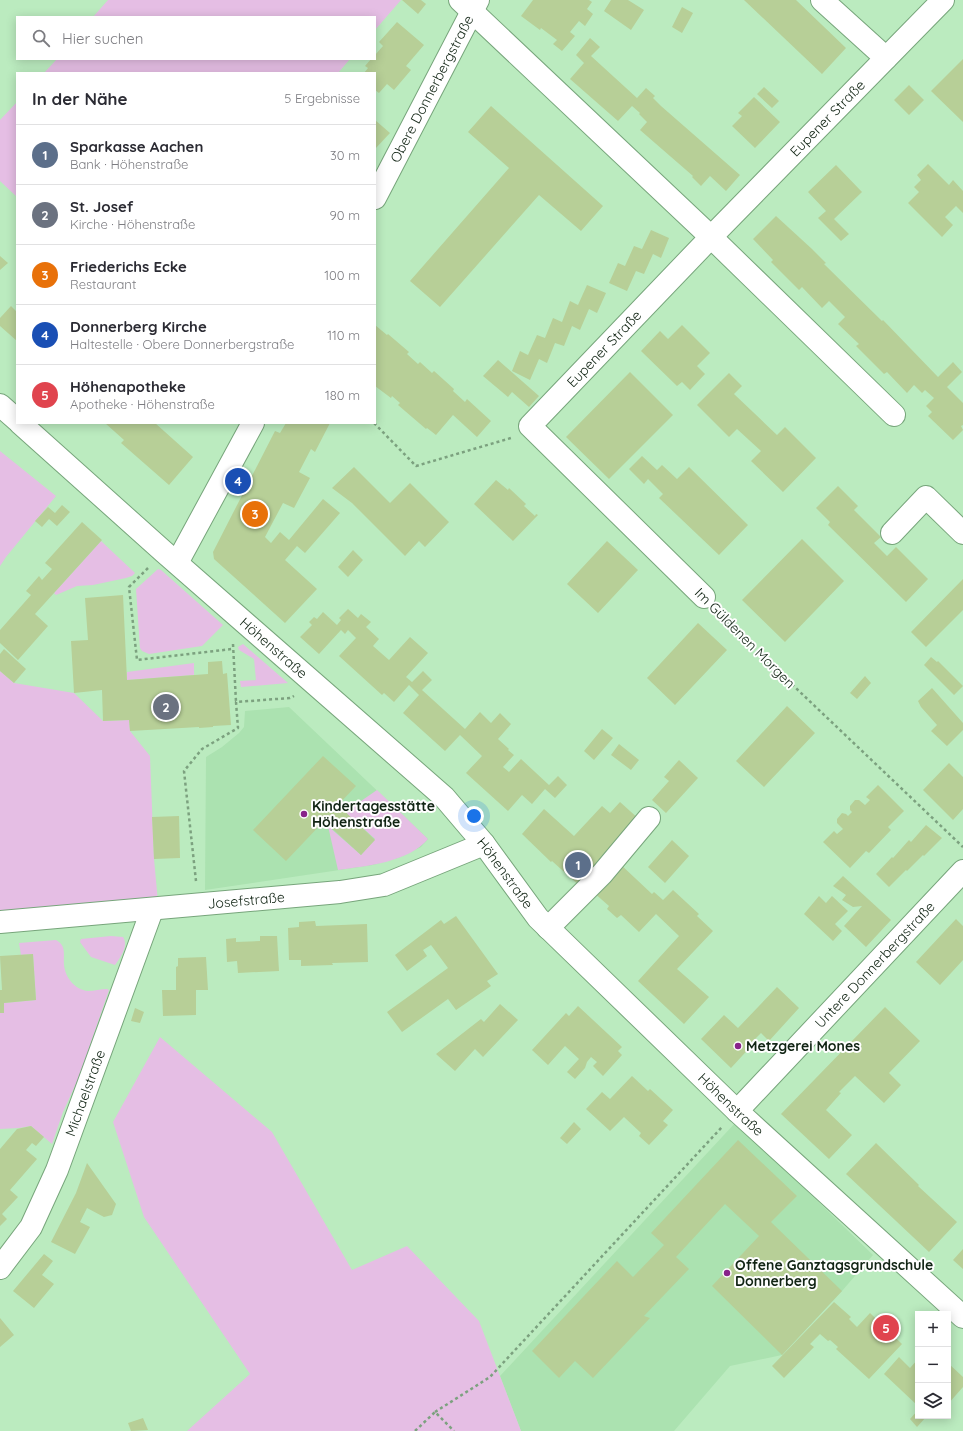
<!DOCTYPE html>
<html lang="de">
<meta charset="utf-8">
<style>
body{margin:0;font-family:Quicksand,sans-serif;background:#f7f7f7;color:#2b2b33}
.controls{position:absolute;right:12px;bottom:12px;display:grid;overflow:hidden;border-radius:0px;box-shadow:0 2px 10px #0003}
.controls button{width:36px;height:36px;display:grid;place-items:center;padding:0;border:0;border-bottom:1px solid #e1e1e2;background:#fff;color:#2b2b33;font:20px sans-serif}
.you{position:absolute;left:474px;top:816px;width:14px;height:14px;margin:-10px;border:3px solid #fff;border-radius:50%;background:#1a73e8;box-shadow:0 0 0 6px #1a73e833}
.badge{display:grid;place-items:center;width:26px;height:26px;border-radius:50%;background:#2563eb;color:#fff;font-size:13px;font-weight:700}
.pin{position:absolute;translate:-50% -50%;border:2px solid #fff;box-shadow:0 1px 4px #0006}
.list{margin:0;padding:0;list-style:none}
h2{display:flex;justify-content:space-between;align-items:center;height:52px;margin:0;padding:0 16px;font-size:17px}
h2 small{font-size:13px;font-weight:400;color:#7c7c81}
.list li{display:grid;grid-template-columns:26px 1fr auto;gap:12px;align-items:center;box-sizing:border-box;height:60px;padding:0 16px;border-top:1px solid #e1e1e2}
.list b{display:block;font-size:15px;white-space:nowrap}
.list p{margin:0;font-size:13px;white-space:nowrap;color:#7c7c81}
.list em{font-size:13px;font-style:normal;color:#7c7c81}
.icon{flex:none;width:22px;height:22px;fill:none;stroke:currentColor;stroke-width:2;stroke-linecap:round;stroke-linejoin:round}
.map{position:relative;flex:none;width:963px;height:1431px;overflow:hidden}
.search{position:absolute;background:#fff;box-shadow:0 2px 10px #0003;left:16px;top:16px;width:360px;height:44px;display:flex;align-items:center;gap:10px;box-sizing:border-box;padding:0 14px;border-radius:0px;color:#7c7c81;font-size:15px}
.panel{position:absolute;background:#fff;box-shadow:0 2px 10px #0003;left:16px;top:72px;width:360px;height:352px;border-radius:0px}
.map>svg:first-child{display:block}
.built{fill:#abe2b0}
.green{fill:#e5bee4}
.building{fill:#b7cf97}
.lines{fill:none;stroke-linecap:round;stroke-linejoin:round}
.minor-casing{stroke:#77a57b;stroke-width:24}
.path{stroke:#7ca17f;stroke-width:2.5;stroke-dasharray:3 3;stroke-linecap:butt}
.minor{stroke:#fff;stroke-width:22}
.poi-dot{fill:#88228a;stroke:#fefefe;stroke-width:1.5}
.labels{text-anchor:middle;stroke-width:4;stroke-linejoin:round;paint-order:stroke}
.street-label{font-size:14px;fill:#112414;stroke:#fefefe}
.poi-label{font-size:14px;font-weight:bold;fill:#112414;stroke:#fefefe;text-anchor:start}
</style>
<div class="map">
<svg width="963" height="1431" viewBox="0 0 963 1431">
<rect width="100%" height="100%" fill="#bbebbf"/>
<path class="built" d="M289 707 428 839 421 847 398 858 373 865 205 890 206 757 222 747 239 733 244 727 245 711Z
M736 1122 873 1255 842 1291 782 1355 730 1366 674 1431H521L500 1376Z"/>
<path class="green" d="M108 0H401L375 30V17H93Z
M57 59H350L338 73H44Z
M17 102V197L0 181V120Z
M0 451 56 496 6 557 0 566Z
M101 541 135 573 132 576 126 578 93 585 77 586 56 595 54 593Z
M158 569 161 570 223 625 202 646 149 654 142 651 140 648 136 589Z
M243 644 288 683 241 687 240 681 256 680 254 659 239 650 238 647Z
M194 663V675L127 680V672Z
M0 671 14 683 74 693 103 721 129 720 130 731 150 756 154 859 158 902 0 914Z
M377 790 428 839C409 862 367 866 338 870L328 826 361 855 375 839 345 812Z
M111 936 123 937C129 946 120 958 115 965L91 957 80 942 81 939Z
M56 940C67 946 63 955 64 965 65 977 75 990 88 991 94 991 101 989 107 989L109 990 79 1077 63 1112 52 1144 31 1126 19 1128 0 1129V1013H4V1003L36 1000 33 954 21 955 19 943Z
M160 1037 272 1132 352 1270 407 1246 479 1321 521 1431H187L250 1374 144 1217 113 1122Z"/>
<path class="building" d="M402 0H421L426 4 418 14Z
M533 0H589L592 2 587 9 593 14 585 26 579 21 570 32 575 36 562 51 553 44 557 40 541 28 540 30 521 16Z
M611 0H628L644 10 631 30 604 11Z
M744 0H796L846 48 822 74Z
M682 7 693 13 682 33 672 27Z
M397 22 424 45 406 66 411 70 394 90 387 84 379 93 375 90V73H364L368 68 365 66 371 59H375V55L383 46 379 42Z
M590 38 600 47 591 56 637 98 646 88 655 96 653 98 661 106 740 175 726 191 710 176 701 186 692 177 693 176 640 130 647 122 639 114 640 113 632 106 618 121 570 79 584 63 576 55Z
M963 59V122L931 91Z
M909 85 924 100 909 115 894 100Z
M764 87 779 101 772 108 757 94Z
M754 97 780 122 755 148 732 126 742 116 738 113Z
M491 106 603 206 581 231 539 195 440 307 410 281 509 168 468 132Z
M375 120 390 133 375 149Z
M928 164 949 185 953 180 963 191V213L956 206 945 217 953 225 942 237 908 203 919 192 914 187 921 180 917 175Z
M836 165 862 192 834 219 849 234 841 241 818 218 826 211 808 192Z
M776 216 812 249 826 263 824 264 882 321 883 320 938 377 953 362 962 372 947 387 963 403V425L961 426 963 430 953 440 928 416 932 412 926 406 934 398 925 390 922 393 914 385 907 393 887 372 884 374 856 346 859 344 838 324 845 317 829 301 822 308 802 287 799 290 771 262 773 260 753 239Z
M651 230 669 238 661 258 653 254 644 274 636 271 627 291 609 283 618 263 625 266 634 246 642 249Z
M0 256 8 263 0 270Z
M587 285 606 293 597 313 589 309 580 330 572 326 564 346 555 343 547 363 539 359 530 380 512 371 520 351 528 355 537 335 545 338 553 318 562 322 570 301 578 305Z
M11 306 17 312V341L0 326V318Z
M375 325 387 335 388 334 409 352 407 354 418 364 420 362 432 373 434 371 454 389 453 391 465 402 467 399 491 421 477 437 453 415 436 435 427 428 426 429 398 405 400 403 392 396 391 398 375 386Z
M682 325 710 353 697 366 705 374 690 390 682 382 677 386 641 351 660 331 668 339Z
M498 360 539 396 529 407 512 392 508 397 483 376Z
M630 372 673 415 609 479 566 437Z
M729 373 742 386 734 394 753 412 777 435 785 427 816 458 783 492 751 461 761 451 737 429 729 437 697 405Z
M105 423H155L193 457 169 485 121 443 124 440Z
M286 423H330L315 452 311 449 299 472 310 478 294 508 283 503 265 537 271 543 280 532 289 540 323 499 340 513 305 553 297 546 285 560 317 589 285 623 214 559 213 552 275 431 280 433Z
M642 456 657 470 662 465 677 479 689 467 748 525 719 555 659 498 663 494 648 479 644 484 629 469Z
M354 467 390 503 410 483 449 522 425 547 419 541 405 556 352 503 332 488Z
M496 480 508 490 509 488 526 504 524 506 535 516 536 514 538 515 513 541 474 504Z
M838 486 858 506 854 510 881 537 874 543 887 556 896 547 928 579 906 602 828 525 830 522 816 508Z
M62 505 70 512 57 526 49 519 42 527 35 521 48 507 55 513Z
M82 522 102 540 35 614 48 626 18 660 0 643V630L31 595 26 591 39 576 42 580 52 569 45 563Z
M802 539 844 581 785 642 742 600Z
M607 541 638 570 598 613 567 584Z
M353 550 363 560 348 577 338 567Z
M963 579V610L926 647 911 632Z
M123 595 127 680 208 674V662L222 661 223 674 227 673 231 725 213 726V727L199 728V727L130 731 129 720 103 721 102 690 74 693 71 641 88 640 85 598Z
M348 609 358 618 361 614 371 622 366 627 379 639 373 646 389 660 410 637 428 653 406 677 412 682 423 671 432 680 422 690 465 729 480 712 491 723 500 713 511 724 498 739 509 749 508 750 514 755 503 767 509 772 521 759 549 785 558 776 567 785 555 798 545 789 532 804 522 795 508 811 466 773 482 756 460 735 445 751 403 713 419 695 409 685 394 702 384 693 382 695 339 656 356 638 348 630 345 634 341 630 319 654 300 637 312 625 309 622 314 617 317 619 323 612 337 625 341 620 339 618Z
M698 623 727 650 675 705 647 678Z
M4 649 26 669 14 683 0 671V654Z
M931 657 937 662 938 661 963 686 954 695 924 665Z
M865 676 871 683 857 699 850 693Z
M932 688 963 723V730L947 746 931 731 937 725 921 707 918 701Z
M787 706 815 733 764 787 736 761Z
M602 729 613 738 594 760 584 751Z
M619 744 639 760 631 770 611 755Z
M323 756 356 786 338 805 375 840 361 855 324 821 286 861 253 830Z
M679 760 698 778 666 813 652 800 669 781 664 777Z
M949 763 963 777V809L953 820 923 790Z
M878 785 904 811 888 827 891 830 869 853 866 851 850 868 823 842 834 831 837 834 843 829 837 823V819L842 813 846 814 848 816 852 812 850 810V806L855 800H859L865 805 870 800 866 797Z
M620 802 640 820 582 888 552 861 551 862 522 834 544 809 574 836 602 806 610 813Z
M179 816 180 858 154 859 152 817Z
M926 825 942 838 924 856 923 855 907 871 906 870 889 887 876 874 892 857 893 858 909 840 911 842Z
M672 840 689 856 665 883 648 867Z
M619 863 652 894 654 892 663 900 673 890 699 914 697 916 713 931 677 969 709 997 684 1024 638 981 679 936 656 914 639 932 621 915 617 918 607 909 609 906 593 892Z
M843 876 891 920 866 947 844 926 862 906 853 907 842 900 846 895 833 886Z
M819 896 826 903 832 896 848 911 835 924 842 931 833 941 804 914Z
M456 916 498 974 487 981 491 986 456 1010 448 999 402 1032 387 1012 448 968 431 945 423 950 427 956 407 971 395 955 441 920 444 924Z
M956 919 963 926V960L940 985 916 962Z
M315 921 316 926 367 924 368 962 332 963 333 965 301 966V960H289L288 928 299 927V922Z
M260 936H277L279 971 238 973 237 961 227 962 226 939 236 938V942L260 941Z
M33 954 36 1000 4 1003V1013H0V990H2L0 956Z
M206 957 208 990H196V1015L163 1016 162 990H176V967L178 966V958Z
M777 987 799 1008 769 1041 761 1033 752 1042 754 1043 731 1068 701 1039 724 1015 738 1028Z
M500 1004 518 1020 483 1057 475 1049 455 1071 436 1054 481 1019 484 1022Z
M578 1006 622 1047 618 1051 622 1055 603 1076 593 1066 597 1062 591 1057 587 1062 585 1068 575 1079 567 1072 579 1059 565 1046 548 1065 532 1050 566 1013 569 1016Z
M885 1007 920 1041 889 1073 901 1085 884 1103 855 1076 839 1092 841 1093 826 1110 852 1135 829 1159 781 1114Z
M135 1008 144 1012 140 1023 131 1021Z
M632 1076 648 1091 650 1089 673 1110 663 1121 668 1125 649 1145 639 1136 641 1133 624 1117 610 1131 586 1109 602 1092 610 1099Z
M574 1122 581 1129 567 1144 560 1138Z
M31 1126 44 1137 36 1146 32 1143 26 1150 37 1159 10 1190 18 1197 2 1214 7 1219 0 1226V1149L17 1129Z
M738 1140 797 1196 771 1222 842 1291 782 1355 712 1286 759 1236 725 1204 676 1257 689 1269 644 1316 650 1318 593 1378 575 1361 559 1378 532 1351 617 1261 633 1277 664 1245 651 1233Z
M876 1143 919 1185 918 1186 957 1222 929 1252 846 1174Z
M87 1163 116 1204 112 1215 104 1217 87 1208 80 1222 90 1227 75 1254 51 1242 76 1193Z
M963 1249V1269L953 1260Z
M44 1254 53 1261 42 1275 54 1284 34 1308 13 1291Z
M834 1302 851 1317 849 1319 857 1327 870 1313 902 1344 869 1379 836 1349 838 1347 830 1340 828 1341 820 1334 810 1344 814 1347 784 1378 772 1366Z
M0 1318 14 1335 0 1347Z
M899 1357 910 1368 918 1359V1406L884 1374Z
M948 1363 963 1377V1387L948 1404Z
M918 1410V1416H927L917 1427 910 1419Z
M143 1418 148 1430 131 1431 128 1423Z"/>
<g class="lines">
<defs>
<g id="minor">
<path d="M460 0 711 237 894 415"/>
<path d="M822 0 886 58"/>
<path id="s1" d="M375 198 478 0"/>
<path d="M0 405 17 420"/>
<path id="s2" d="M20 423 164 552 444 797 484 844 538 918 737 1111 963 1317"/>
<path d="M892 533 926 497 963 533"/>
<path d="M177 563 253 423"/>
<path id="s3" d="M704 597 530 426 711 237 943 0"/>
<path id="s4" d="M0 922 340 892 384 885 484 844"/>
<path d="M548 928 602 874 649 818"/>
<path id="s5" d="M737 1111 963 871"/>
<path id="s6" d="M0 1268 31 1227 57 1170 152 910"/>
</g>
</defs>
<use href="#minor" class="minor-casing"/>
<path class="path" d="M374 423 416 466 511 438
M148 568 129 587 137 660 232 649
M718 614 963 847
M233 644 236 702
M196 881 184 771 202 749 238 728 236 702 290 698 294 696
M435 1412 490 1377 722 1127
M415 1431 435 1412 454 1431"/>
<use href="#minor" class="minor"/>
</g>
<g class="poi-dot">
<circle cx="304" cy="814" r="4"/>
<circle cx="738" cy="1046" r="4"/>
<circle cx="727" cy="1273" r="4"/>
</g>
<g class="labels">
<g class="street-label">
<text dy="5" stroke="none"><textPath href="#s1" startOffset="123">Obere Donnerbergstraße</textPath></text>
<text dy="5" stroke="none"><textPath href="#s3" startOffset="672">Eupener Straße</textPath></text>
<text dy="5" stroke="none"><textPath href="#s3" startOffset="351">Eupener Straße</textPath></text>
<text transform="translate(745 638) rotate(45)" y="5">Im Güldenen Morgen</text>
<text dy="5" stroke="none"><textPath href="#s2" startOffset="339">Höhenstraße</textPath></text>
<text dy="5" stroke="none"><textPath href="#s2" startOffset="663">Höhenstraße</textPath></text>
<text dy="5" stroke="none"><textPath href="#s4" startOffset="247">Josefstraße</textPath></text>
<text dy="5" stroke="none"><textPath href="#s5" startOffset="201">Untere Donnerbergstraße</textPath></text>
<text dy="5" stroke="none"><textPath href="#s6" startOffset="196">Michaelstraße</textPath></text>
<text dy="5" stroke="none"><textPath href="#s2" startOffset="987">Höhenstraße</textPath></text>
</g>
<g class="poi-label">
<text x="312" y="811">Kindertagesstätte<tspan x="312" dy="16">Höhenstraße</tspan></text>
<text x="746" y="1051">Metzgerei Mones</text>
<text x="735" y="1270">Offene Ganztagsgrundschule<tspan x="735" dy="16">Donnerberg</tspan></text>
</g>
</g>
</svg>
<div class="controls">
<button>+</button>
<button>−</button>
<button><svg class="icon" aria-label="layers" viewBox="0 0 24 24"><path d="M12 4l9 5-9 5-9-5zM3 14l9 5 9-5"/></svg></button>
</div>
<div class="you"></div>
<div class="pin badge" style="left:578px;top:865px;background:#5c6f8a">1</div>
<div class="pin badge" style="left:166px;top:707px;background:#6b7280">2</div>
<div class="pin badge" style="left:255px;top:514px;background:#e8710a">3</div>
<div class="pin badge" style="left:238px;top:481px;background:#1a4fb4">4</div>
<div class="pin badge" style="left:886px;top:1328px;background:#e0444e">5</div>
<div class="search"><svg class="icon" aria-label="search" viewBox="0 0 24 24"><circle cx="10" cy="10" r="6"/><path d="M15 15l6 6"/></svg>Hier suchen</div>
<section class="panel">
<h2>In der Nähe<small>5 Ergebnisse</small></h2>
<ul class="list">
<li><span class="badge" style="background:#5c6f8a">1</span><div><b>Sparkasse Aachen</b><p>Bank · Höhenstraße</p></div><em>30 m</em></li>
<li><span class="badge" style="background:#6b7280">2</span><div><b>St. Josef</b><p>Kirche · Höhenstraße</p></div><em>90 m</em></li>
<li><span class="badge" style="background:#e8710a">3</span><div><b>Friederichs Ecke</b><p>Restaurant</p></div><em>100 m</em></li>
<li><span class="badge" style="background:#1a4fb4">4</span><div><b>Donnerberg Kirche</b><p>Haltestelle · Obere Donnerbergstraße</p></div><em>110 m</em></li>
<li><span class="badge" style="background:#e0444e">5</span><div><b>Höhenapotheke</b><p>Apotheke · Höhenstraße</p></div><em>180 m</em></li>
</ul>
</section>
</div>
